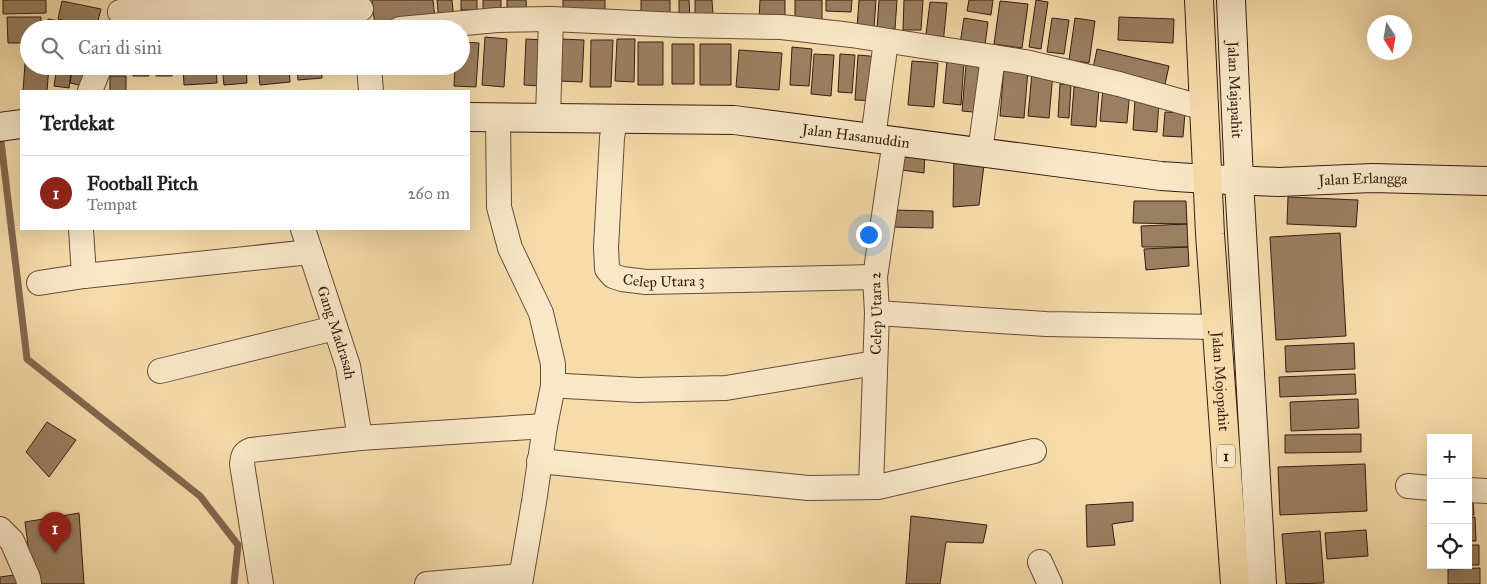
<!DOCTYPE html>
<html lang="id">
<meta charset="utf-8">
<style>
body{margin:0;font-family:"IM FELL Great Primer",serif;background:#f2f2f2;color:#202124}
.controls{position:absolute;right:15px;bottom:15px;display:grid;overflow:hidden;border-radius:0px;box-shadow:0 5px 20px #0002}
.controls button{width:45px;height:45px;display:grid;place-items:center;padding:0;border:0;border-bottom:1px solid #e0e0e0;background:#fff;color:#202124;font:25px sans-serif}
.compass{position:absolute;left:1367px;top:15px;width:45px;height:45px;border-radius:50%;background:#fff;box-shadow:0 5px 20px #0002;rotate:169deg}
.you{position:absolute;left:868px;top:234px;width:18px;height:18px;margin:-12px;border:4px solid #fff;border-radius:50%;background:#1a73e8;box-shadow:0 0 0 8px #1a73e833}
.badge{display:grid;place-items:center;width:32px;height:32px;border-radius:50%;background:#8f2418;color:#fff;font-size:16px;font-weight:700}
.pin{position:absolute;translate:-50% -41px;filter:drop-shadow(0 1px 2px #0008)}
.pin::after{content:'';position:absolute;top:26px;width:18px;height:15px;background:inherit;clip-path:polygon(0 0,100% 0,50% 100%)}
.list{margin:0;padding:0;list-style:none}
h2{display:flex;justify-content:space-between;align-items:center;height:65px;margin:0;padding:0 20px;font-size:21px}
h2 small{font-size:16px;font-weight:400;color:#757577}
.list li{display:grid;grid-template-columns:32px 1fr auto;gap:15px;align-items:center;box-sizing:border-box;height:75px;padding:0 20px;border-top:1px solid #e0e0e0}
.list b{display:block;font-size:19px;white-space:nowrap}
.list p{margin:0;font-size:16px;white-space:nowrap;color:#757577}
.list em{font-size:16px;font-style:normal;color:#757577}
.icon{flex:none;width:28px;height:28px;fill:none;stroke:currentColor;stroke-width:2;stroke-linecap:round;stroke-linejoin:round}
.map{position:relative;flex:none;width:1487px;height:584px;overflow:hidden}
.search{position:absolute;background:#fff;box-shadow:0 5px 20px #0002;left:20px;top:20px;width:450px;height:55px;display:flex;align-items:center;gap:12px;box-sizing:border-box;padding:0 18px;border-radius:28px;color:#757577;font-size:19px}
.panel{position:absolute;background:#fff;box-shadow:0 5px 20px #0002;left:20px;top:90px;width:450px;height:140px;border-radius:0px}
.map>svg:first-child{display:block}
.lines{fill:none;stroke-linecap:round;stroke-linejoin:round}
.stream{stroke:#82684f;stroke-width:7}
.building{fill:#9a8062;stroke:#361c12}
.street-casing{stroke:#664c38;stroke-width:26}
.secondary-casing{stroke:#361c12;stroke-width:30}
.highway-casing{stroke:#361c12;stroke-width:30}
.street{stroke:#f9e8c8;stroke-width:24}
.secondary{stroke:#f9e8c8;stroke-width:28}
.highway{stroke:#f6dcab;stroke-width:28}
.labels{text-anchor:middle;stroke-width:4;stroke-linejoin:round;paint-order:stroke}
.shield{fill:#f9e8c8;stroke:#705949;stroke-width:1}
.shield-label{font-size:14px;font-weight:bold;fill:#361c12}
.street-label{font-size:15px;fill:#361c12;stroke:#f9e8c8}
</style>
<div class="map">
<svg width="1487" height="584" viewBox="0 0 1487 584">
<rect width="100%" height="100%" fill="#f6dcab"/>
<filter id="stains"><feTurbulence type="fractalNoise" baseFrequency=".004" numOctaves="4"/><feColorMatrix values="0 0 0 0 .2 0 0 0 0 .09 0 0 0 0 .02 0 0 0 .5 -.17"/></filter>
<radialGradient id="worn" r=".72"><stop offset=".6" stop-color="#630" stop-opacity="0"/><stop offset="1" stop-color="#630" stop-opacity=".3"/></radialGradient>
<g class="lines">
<path class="stream" d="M0 133 27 359 200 496 238 545 234 584"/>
</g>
<path class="building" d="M3 0H46V13L3 14Z
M372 0H433L435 19 375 27Z
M437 0H452L454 20 439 22Z
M461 0H477V10H461Z
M483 0H501V17H483Z
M507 0H526L527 18H507Z
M563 0H605V14L563 13Z
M641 0H670V19L641 20Z
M679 0H689L690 21H679Z
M695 0H712L713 14H695Z
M760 0H785V19H759Z
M795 0H822V20H795Z
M826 0H852L851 12 826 11Z
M859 0H876L874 28H857Z
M879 0H897L895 29 877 28Z
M904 0H923L921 30H903Z
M969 0H993L991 15 967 11Z
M1036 0 1048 2 1041 49 1029 47Z
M62 1 101 9 96 28 58 19Z
M1000 1 1028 4 1022 48 994 44Z
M930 2 947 3 943 44 925 42Z
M280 14 281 29H250L249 17Z
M7 17H41V29H29V43H8Z
M1119 17 1174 19 1173 43 1118 40Z
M123 18 153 19 152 29H123Z
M242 18 243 29H219V20Z
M964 18 988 22 984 53 959 50Z
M1052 18 1069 20 1064 54 1047 52Z
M1075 18 1095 21 1089 63 1069 60Z
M48 19 77 24 76 29H47Z
M196 23 197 29H178V24Z
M317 23 318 29H295L294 25Z
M346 23 347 29H321L320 26Z
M485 37 507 39 504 87 482 85Z
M526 39 544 40 543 86 524 85Z
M561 39 584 40 582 82 559 81Z
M617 39H635L634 82 615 81Z
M591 40H613L611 87H590Z
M461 42 479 43 476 87 454 86 455 66H461Z
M638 42H663V85H638Z
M672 44H694V84H672Z
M700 44H731V85H700Z
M792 47 812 49 809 86 790 85Z
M1097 49 1169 66 1164 89 1092 73Z
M26 50H29V66H49L47 91H23Z
M739 50 782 53 779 90 736 87Z
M814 54 834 55 831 96 811 94Z
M840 54 855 55 852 93 838 92Z
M858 55 880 57 877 101 855 100Z
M947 60 964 61 961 105 943 103Z
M912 61 938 63 934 107 908 105Z
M966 64 988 66 984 113 962 111Z
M57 66H72L69 88 54 86Z
M73 66H93L89 87 70 83Z
M133 66H149V76H133Z
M156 66H173L172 76H156Z
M192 66H216L217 83 184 85 183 67Z
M222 66H246L247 83 224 85Z
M258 66H289L290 82 260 85Z
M297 66H321L322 78 298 80Z
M324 66H350V71L324 73Z
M372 66H410L411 70 373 74Z
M418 66H449V73L418 72Z
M1004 68 1028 70 1024 118 1000 116Z
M1032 72 1053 73 1049 118 1028 116Z
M110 76H126V91H110Z
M1060 84 1071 85 1069 118 1058 117Z
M1074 87 1099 89 1096 127 1071 125Z
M1103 88 1130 90 1127 123 1100 121Z
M1135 99 1159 100 1157 132 1133 130Z
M1165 112 1185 113 1183 137 1163 136Z
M900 148 925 154 924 173 894 169Z
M954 155 985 157 979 205 953 207Z
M1288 197 1358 200 1356 227 1287 224Z
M1134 201H1186L1187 224 1133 223Z
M892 210 933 211V228L890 227Z
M1187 224 1188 247H1142L1141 226Z
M1340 233 1346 336 1276 340 1270 237Z
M1188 247 1189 266 1146 270 1144 249Z
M1354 343 1355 369 1286 372 1285 346Z
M1355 374 1356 394 1280 397 1279 377Z
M1358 399 1359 428 1291 431 1290 402Z
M47 422 76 440 49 477 26 452Z
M1361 434V452L1285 453V435Z
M1365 464 1367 511 1280 515 1278 467Z
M1468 500H1473L1474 515H1468Z
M1133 502V521L1112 524 1115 545 1087 547 1086 505Z
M79 513 84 584H33L25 522Z
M911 516 987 525 983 543 946 542 940 584H906Z
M1468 517H1475L1476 541H1468Z
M1366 530 1368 556 1327 559 1325 533Z
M1320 531 1324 583 1286 584 1282 534Z
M1468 545H1479V565H1468Z
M1480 568V584H1448V569Z
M22 574 23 584H0V577Z"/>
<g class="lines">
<defs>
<g id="street">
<path d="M120 12 361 9"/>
<path d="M400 29 497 20 551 19 679 25 781 27 851 35 1025 62 1119 84 1204 108"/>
<path d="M369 66 371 91"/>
<path d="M90 91 100 66"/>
<path d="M498 117 499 207 510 248 541 313 553 364V386L545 426 534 502 520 584"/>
<path d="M548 117 551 19"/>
<path id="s1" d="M615 119 612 138 606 247 607 269 613 276 622 279 646 282 875 277"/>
<path d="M873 138 886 41"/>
<path d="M980 152 993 57"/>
<path d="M81 229 84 276"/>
<path id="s2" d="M303 229 348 366 360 438"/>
<path d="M39 283 84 276 310 252"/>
<path d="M877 313 1046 324 1216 327"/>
<path d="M160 371 335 328"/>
<path d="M553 386H565L637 390 726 388 875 363"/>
<path d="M539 461 808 488 878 487 1034 451"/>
<path d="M1408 486 1431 488"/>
<path id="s3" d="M871 487 877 313 875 277 895 140"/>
<path d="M1468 490 1487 491"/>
<path d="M0 529 12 541 28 578 29 584"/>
<path d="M1040 562 1050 584"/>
<path d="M261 584 242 464C243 457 243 453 251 450L360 438 545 426"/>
<path d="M427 584 521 576"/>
</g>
<g id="secondary">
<path id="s4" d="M1231 0 1239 181 1262 584"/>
<path id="s5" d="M469 117 734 120 1161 176 1207 179 1279 182 1372 178 1487 181"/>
<path d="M0 127 21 124"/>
</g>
<g id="highway">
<path id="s6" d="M1199 0 1210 234 1235 584"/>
</g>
</defs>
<use href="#street" class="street-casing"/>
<use href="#secondary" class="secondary-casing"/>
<use href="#highway" class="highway-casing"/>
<use href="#street" class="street"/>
<use href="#secondary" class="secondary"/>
<use href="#highway" class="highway"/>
</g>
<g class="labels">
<rect class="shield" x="1217" y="444.5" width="18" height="23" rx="4"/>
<g class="shield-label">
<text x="1226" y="461">1</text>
</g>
<g class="street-label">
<text dy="5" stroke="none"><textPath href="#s4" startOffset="90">Jalan Majapahit</textPath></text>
<text dy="5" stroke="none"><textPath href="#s5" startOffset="388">Jalan Hasanuddin</textPath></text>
<text dy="5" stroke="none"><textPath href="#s5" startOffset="898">Jalan Erlangga</textPath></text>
<text dy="5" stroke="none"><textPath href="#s1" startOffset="211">Celep Utara 3</textPath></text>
<text dy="5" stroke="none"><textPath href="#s3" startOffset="174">Celep Utara 2</textPath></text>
<text dy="5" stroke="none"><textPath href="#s2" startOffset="109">Gang Madrasah</textPath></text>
<text dy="5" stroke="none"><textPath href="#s6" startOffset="382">Jalan Mojopahit</textPath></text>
</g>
</g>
<rect width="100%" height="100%" filter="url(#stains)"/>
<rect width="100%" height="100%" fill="url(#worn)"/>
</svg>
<div class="controls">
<button>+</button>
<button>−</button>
<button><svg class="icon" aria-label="locate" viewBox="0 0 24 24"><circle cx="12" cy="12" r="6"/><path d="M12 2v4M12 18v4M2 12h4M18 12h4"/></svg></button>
</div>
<svg class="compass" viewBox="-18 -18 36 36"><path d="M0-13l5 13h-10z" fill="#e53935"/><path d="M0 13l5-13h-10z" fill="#757577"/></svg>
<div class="you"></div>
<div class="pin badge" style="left:55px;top:553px">1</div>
<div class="search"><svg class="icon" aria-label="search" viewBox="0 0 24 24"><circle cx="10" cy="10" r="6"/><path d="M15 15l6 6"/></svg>Cari di sini</div>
<section class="panel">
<h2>Terdekat<small></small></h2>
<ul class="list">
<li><span class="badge">1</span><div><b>Football Pitch</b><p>Tempat</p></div><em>260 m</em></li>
</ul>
</section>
</div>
